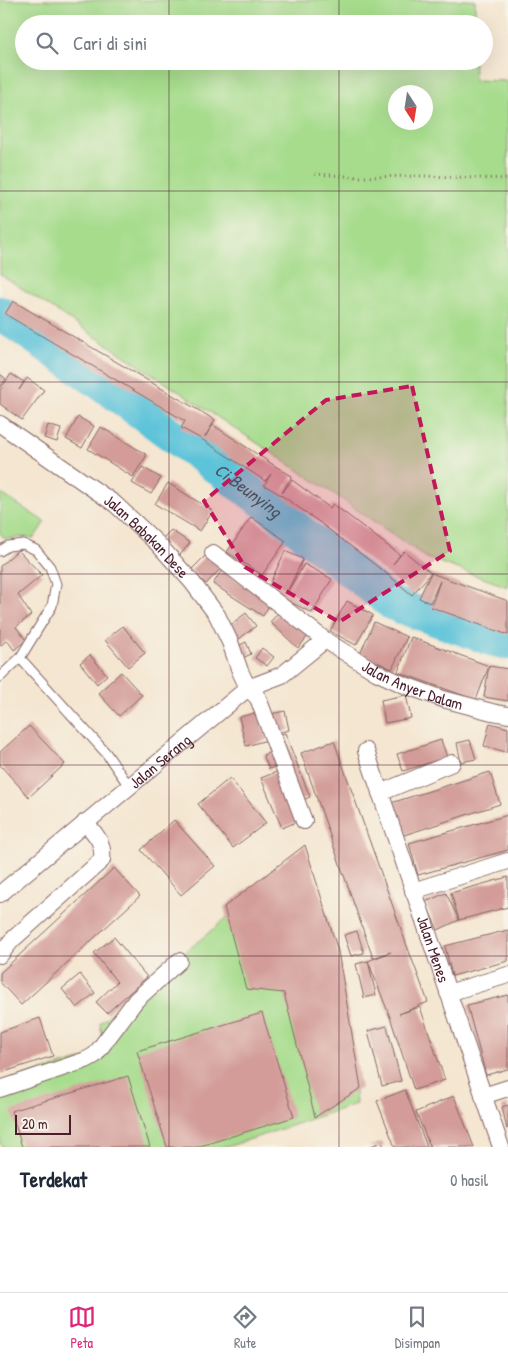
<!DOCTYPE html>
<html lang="id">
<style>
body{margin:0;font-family:"Patrick Hand",sans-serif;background:#f2f2f3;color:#1f2937}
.compass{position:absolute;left:388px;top:85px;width:45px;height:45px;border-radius:50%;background:#fff;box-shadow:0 5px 20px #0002;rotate:168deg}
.scale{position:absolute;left:15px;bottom:12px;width:56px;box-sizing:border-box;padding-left:5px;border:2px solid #4a1f2b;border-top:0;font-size:14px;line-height:18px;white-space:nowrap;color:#4a1f2b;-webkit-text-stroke:4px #f7f3e8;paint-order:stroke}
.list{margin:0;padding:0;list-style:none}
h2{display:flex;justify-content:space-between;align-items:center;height:65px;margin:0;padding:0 20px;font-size:21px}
h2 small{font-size:16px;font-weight:400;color:#747a83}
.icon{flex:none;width:28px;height:28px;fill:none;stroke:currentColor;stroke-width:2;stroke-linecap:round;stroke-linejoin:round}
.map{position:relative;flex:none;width:508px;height:1147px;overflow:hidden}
.search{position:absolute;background:#fff;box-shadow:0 5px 20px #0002;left:15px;right:15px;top:15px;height:55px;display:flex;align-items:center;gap:12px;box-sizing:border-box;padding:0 18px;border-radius:28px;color:#747a83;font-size:19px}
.sheet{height:145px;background:#fff}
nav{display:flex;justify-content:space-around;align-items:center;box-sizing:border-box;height:70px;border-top:1px solid #e0e1e3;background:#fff;font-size:14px;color:#747a83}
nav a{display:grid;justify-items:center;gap:2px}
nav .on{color:#db2777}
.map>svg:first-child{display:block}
.green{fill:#a6dc8c;stroke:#787e5c;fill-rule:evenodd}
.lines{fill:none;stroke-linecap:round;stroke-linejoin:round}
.river{stroke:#5cc3d9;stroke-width:34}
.building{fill:#d39c98}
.service-casing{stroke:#866565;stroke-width:11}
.minor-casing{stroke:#866565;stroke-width:18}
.path{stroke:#866565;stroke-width:3;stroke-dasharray:1 4;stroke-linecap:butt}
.service{stroke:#fff;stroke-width:9}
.minor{stroke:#fff;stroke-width:16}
.marked{fill:#c2185b;fill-opacity:0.2;stroke:#c2185b;stroke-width:4;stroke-dasharray:10 6;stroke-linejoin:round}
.grid{fill:none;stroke:#4a1f2b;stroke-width:1;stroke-opacity:0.55}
.labels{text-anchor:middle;stroke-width:5;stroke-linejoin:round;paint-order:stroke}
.street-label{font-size:16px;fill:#4a1f2b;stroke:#f7f3e8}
.water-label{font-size:18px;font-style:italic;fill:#4f505f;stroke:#f7f3e8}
</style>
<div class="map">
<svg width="508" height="1147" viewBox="0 0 508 1147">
<rect width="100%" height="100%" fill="#f7f3e8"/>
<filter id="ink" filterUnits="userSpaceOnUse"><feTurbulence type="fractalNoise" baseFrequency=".02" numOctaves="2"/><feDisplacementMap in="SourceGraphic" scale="10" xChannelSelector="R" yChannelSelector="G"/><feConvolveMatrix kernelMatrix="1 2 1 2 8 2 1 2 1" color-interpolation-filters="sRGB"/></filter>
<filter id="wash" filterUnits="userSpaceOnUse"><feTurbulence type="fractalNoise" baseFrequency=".0096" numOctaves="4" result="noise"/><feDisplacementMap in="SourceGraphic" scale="20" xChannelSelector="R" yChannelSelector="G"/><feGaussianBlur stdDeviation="1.12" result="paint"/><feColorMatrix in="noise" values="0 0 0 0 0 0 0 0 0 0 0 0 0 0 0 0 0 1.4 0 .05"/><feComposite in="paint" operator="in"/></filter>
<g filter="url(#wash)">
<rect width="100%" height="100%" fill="#f4e6d0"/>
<path class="green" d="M0 0H475V24H24V61H474V80L508 81V587L427 558 330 491 0 274ZM396 92H426V122H396Z
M0 493 45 522 34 538 24 537 6 539 0 534Z
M284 870 351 1040 356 1104 227 1147H2L0 1142V1083L105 1053 100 1023Z"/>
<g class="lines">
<path class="river" id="s1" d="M0 313 106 387 268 505 324 550 393 604 494 640 508 643"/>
</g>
<g id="blocks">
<path class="building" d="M13 301 215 420 205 437 213 425 275 466 292 476 282 493 292 480 330 508 333 504 400 555 393 564 404 551 431 573 412 595 386 573 319 522 281 495 264 485 271 474 265 481 203 440 181 428 185 421 5 314Z
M0 374 6 379 0 387Z
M11 374 24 382 19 390 27 378 44 390 22 420 0 404V390Z
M78 417 94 426 82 448 66 439Z
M48 425 61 429 57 442 44 438Z
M101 427 147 455 133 477 88 449Z
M142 467 161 478 151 494 132 483Z
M168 483 213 511 200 531 155 504Z
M251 517 286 541 262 575 227 552Z
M171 530 190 543 180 555 161 540Z
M18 550 42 575 18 595 31 615 16 627 26 640 14 650 7 640 0 646V566Z
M285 551 303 559 286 594 304 564 332 579 312 613 267 590Z
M208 553 223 566 206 584 191 570Z
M222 570 271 602 263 616 213 584Z
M431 573 508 601V635L431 607 440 581 430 603 419 598Z
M347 601 373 615 356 645 330 631Z
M282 609 309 635 298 648 270 622Z
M246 613 256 626 239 639 229 626Z
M374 622 407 637 392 669 360 654Z
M123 626 145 653 128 667 105 640Z
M411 637 489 666 508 669V701L484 697 489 666 476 700 398 672Z
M246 642 251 654 241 659 236 647Z
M262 648 274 657 267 666 255 658Z
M90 655 107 675 97 684 80 663Z
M121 672 142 695 119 716 98 693Z
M406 695 411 718 385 723 381 700Z
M285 711 289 730 274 734 270 714Z
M259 712 267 740 246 746 239 717Z
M490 723 508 728V747L506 752 484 746Z
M29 726 65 764 29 797 0 765V752Z
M285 733 310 797 300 801 275 737Z
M441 740 447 757 403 771 397 754Z
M470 740 476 759 461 762 457 743Z
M334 741 407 946 428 1002 399 1014 420 1007 445 1080 414 1090 390 1017 368 961 391 952 373 958 301 753Z
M274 751 280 765 269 769 263 755Z
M281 770 301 820 282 828 261 778Z
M490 772 500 804 401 836 391 803Z
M230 778 266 823 233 848 198 804Z
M508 815V850L418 875 409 843Z
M174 820 215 866 181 895 141 850Z
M305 845 338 951 361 1088 315 1117 284 993 246 989 224 907Z
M114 868 140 896 21 1005 0 982V973Z
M508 877V907L459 920 451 893Z
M446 893 459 920 438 930 425 902Z
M508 930V961L452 976 445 946Z
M357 931 364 953 351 956 344 935Z
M114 937 147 977 107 1013 96 1002 117 982 94 953Z
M368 961 376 995 364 998 356 964Z
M80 974 95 993 77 1008 62 989Z
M508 995V1069L486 1075 467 1005Z
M262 1013 294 1117 197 1147H167L137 1051Z
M40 1018 53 1056 1 1073 0 1069V1032Z
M387 1026 401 1081 382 1086 368 1031Z
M128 1076 150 1147H22L11 1111Z
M405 1090 427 1147H395L377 1101Z
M454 1096 474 1147H430L416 1112Z
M508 1105V1128L507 1129 502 1107Z
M382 1142 384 1147H368Z"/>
</g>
</g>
<g filter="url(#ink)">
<use href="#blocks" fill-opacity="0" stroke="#866565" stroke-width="1"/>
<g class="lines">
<defs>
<path id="service" d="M0 551 8 546 23 544 36 550 50 567 56 584 52 606 20 658 0 677
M20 658 106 753 129 786"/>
<g id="minor">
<path id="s2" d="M0 424 115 504 158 544 192 582 217 615 230 642 240 671 248 688 258 698 304 821"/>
<path id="s3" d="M213 553 325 640 376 672 402 684 443 699 492 712 508 715"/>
<path id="s4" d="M366 751 501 1147"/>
<path d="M380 793 452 763"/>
<path d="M413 891 508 861"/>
<path id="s5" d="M0 894 248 688 282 675 325 640"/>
<path d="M0 955 12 940 102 860C104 842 96 835 85 822"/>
<path d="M448 993 508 975"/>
<path d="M0 1089 86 1060 95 1055 136 1000 179 961"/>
<path d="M483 1096 508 1088"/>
</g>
</defs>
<use href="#service" class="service-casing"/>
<use href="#minor" class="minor-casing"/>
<path class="path" d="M315 174 359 177 424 176 508 179"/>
<use href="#service" class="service"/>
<use href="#minor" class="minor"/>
</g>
</g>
<path class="marked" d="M412 386 450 551 339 622 245 567 204 501 326 400Z"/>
<path class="grid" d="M169 0V24M339 0V24M169 61V1147M339 61V1147M0 191H508M0 382H508M0 574H508M0 765H508M0 956H508"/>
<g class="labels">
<g class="street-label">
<text dy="6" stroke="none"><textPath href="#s2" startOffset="185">Jalan Babakan Dese</textPath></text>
<text dy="6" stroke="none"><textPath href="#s3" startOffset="241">Jalan Anyer Dalam</textPath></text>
<text dy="6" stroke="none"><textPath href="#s5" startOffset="208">Jalan Serang</textPath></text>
<text dy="6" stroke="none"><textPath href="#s4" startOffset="209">Jalan Menes</textPath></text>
</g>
<g class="water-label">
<text dy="6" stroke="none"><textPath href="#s1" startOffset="305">Ci Beunying</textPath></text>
</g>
</g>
</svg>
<svg class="compass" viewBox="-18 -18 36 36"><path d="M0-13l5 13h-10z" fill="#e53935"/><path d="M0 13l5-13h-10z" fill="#747a83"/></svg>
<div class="scale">20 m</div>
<div class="search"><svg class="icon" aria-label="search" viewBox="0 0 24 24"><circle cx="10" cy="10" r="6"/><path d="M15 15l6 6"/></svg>Cari di sini</div>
</div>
<section class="sheet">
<h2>Terdekat<small>0 hasil</small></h2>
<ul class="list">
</ul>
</section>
<nav>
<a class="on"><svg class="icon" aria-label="map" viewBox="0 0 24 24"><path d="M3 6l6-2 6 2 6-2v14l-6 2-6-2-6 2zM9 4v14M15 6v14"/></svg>Peta</a>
<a><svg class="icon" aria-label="directions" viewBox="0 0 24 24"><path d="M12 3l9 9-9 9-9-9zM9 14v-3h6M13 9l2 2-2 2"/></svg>Rute</a>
<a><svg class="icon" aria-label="saved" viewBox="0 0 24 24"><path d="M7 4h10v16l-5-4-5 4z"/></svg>Disimpan</a>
</nav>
